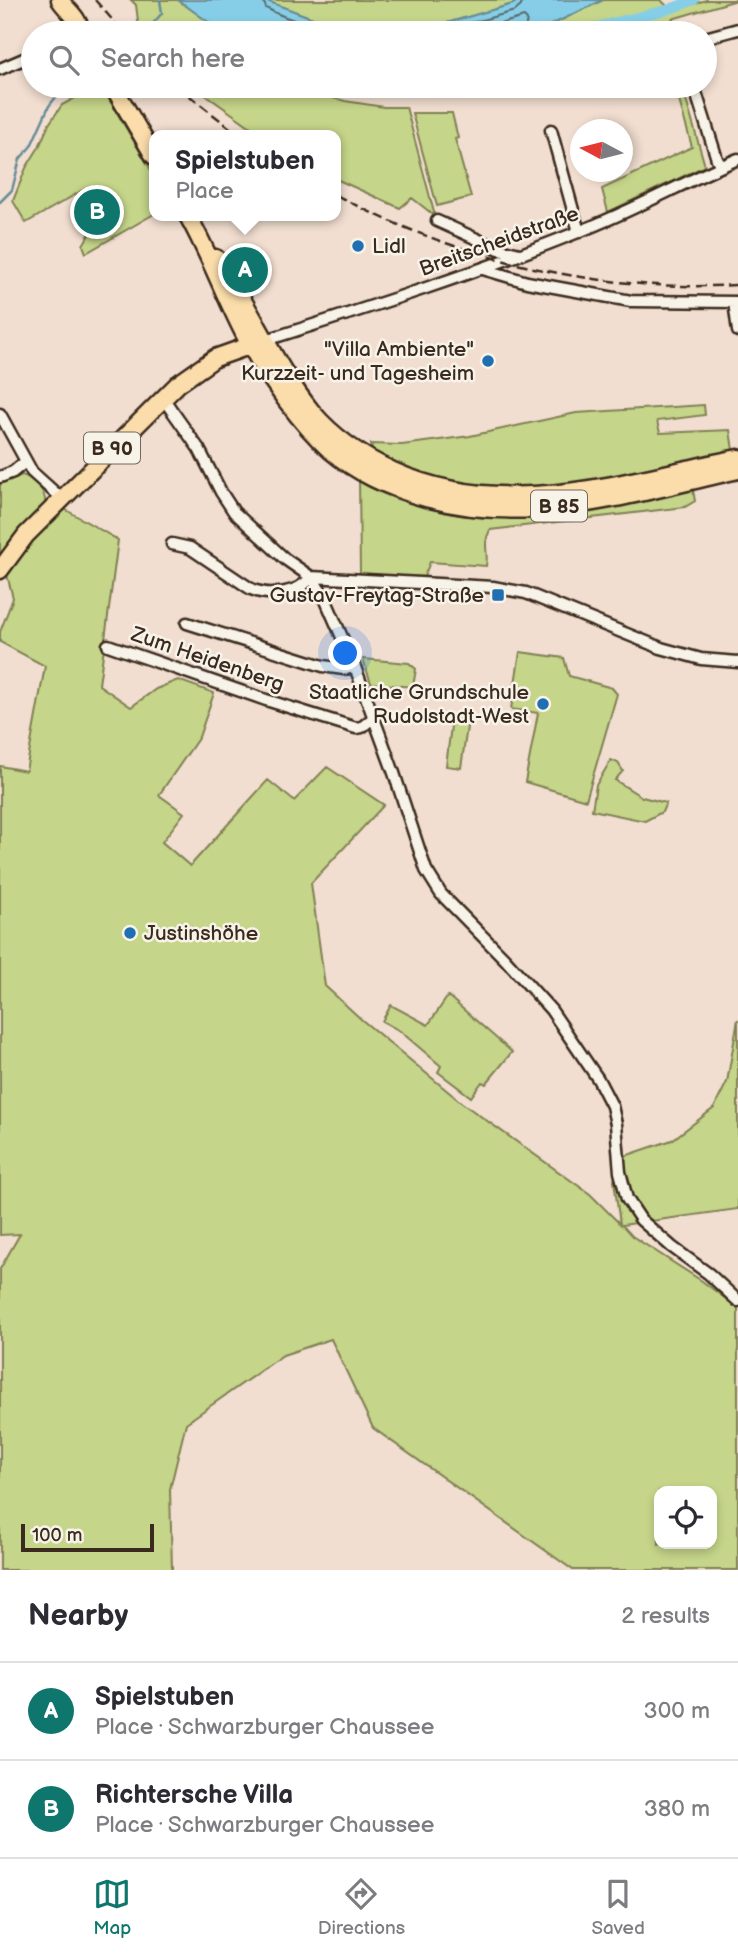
<!DOCTYPE html>
<meta charset="utf-8">
<style>
body{margin:0;font-family:"Balsamiq Sans",sans-serif;background:#f2f2f3;color:#2b2b33}
.controls{position:absolute;right:21px;bottom:21px;display:grid;overflow:hidden;border-radius:14px;box-shadow:0 4px 10px #0003}
.controls button{width:63px;height:63px;display:grid;place-items:center;padding:0;border:0;border-bottom:2px solid #e1e1e2;background:#fff;color:#2b2b33;font:35px sans-serif}
.compass{position:absolute;left:570px;top:119px;width:63px;height:63px;border-radius:50%;background:#fff;box-shadow:0 4px 10px #0003;rotate:277deg}
.scale{position:absolute;left:21px;bottom:18px;width:133px;box-sizing:border-box;padding-left:7px;border:4px solid #3b2a1e;border-top:0;font-size:19px;line-height:24px;white-space:nowrap;color:#3b2a1e;-webkit-text-stroke:5px #f7f3e8;paint-order:stroke}
.you{position:absolute;left:346px;top:654px;width:24px;height:24px;margin:-18px;border:5px solid #fff;border-radius:50%;background:#1a73e8;box-shadow:0 0 0 10px #1a73e833}
.badge{display:grid;place-items:center;width:46px;height:46px;border-radius:50%;background:#0f766e;color:#fff;font-size:23px;font-weight:700}
.pin{position:absolute;translate:-50% -50%;border:4px solid #fff;box-shadow:0 2px 7px #0006}
.popup{position:absolute;left:149px;top:130px;width:192px;height:91px;box-sizing:border-box;display:grid;place-content:center;border-radius:14px;background:#fff;filter:drop-shadow(0 2px 5px #0005);font-size:23px;white-space:nowrap;color:#7c7c81}
.popup b{font-size:26px;color:#2b2b33}
.popup::after{content:'';position:absolute;left:50%;top:100%;margin-left:-14px;border:14px solid transparent;border-top-color:#fff}
.list{margin:0;padding:0;list-style:none}
h2{display:flex;justify-content:space-between;align-items:center;height:91px;margin:0;padding:0 28px;font-size:30px}
h2 small{font-size:23px;font-weight:400;color:#7c7c81}
.list li{display:grid;grid-template-columns:46px 1fr auto;gap:21px;align-items:center;box-sizing:border-box;height:98px;padding:0 28px;border-top:2px solid #e1e1e2}
.list b{display:block;font-size:26px;white-space:nowrap}
.list p{margin:0;font-size:23px;white-space:nowrap;color:#7c7c81}
.list em{font-size:23px;font-style:normal;color:#7c7c81}
.icon{flex:none;width:38px;height:38px;fill:none;stroke:currentColor;stroke-width:2;stroke-linecap:round;stroke-linejoin:round}
.map{position:relative;flex:none;width:738px;height:1570px;overflow:hidden}
.search{position:absolute;background:#fff;box-shadow:0 4px 10px #0003;left:21px;right:21px;top:21px;height:77px;display:flex;align-items:center;gap:18px;box-sizing:border-box;padding:0 24px;border-radius:38px;color:#7c7c81;font-size:26px}
.sheet{height:287px;background:#fff}
nav{display:flex;justify-content:space-around;align-items:center;box-sizing:border-box;height:98px;border-top:2px solid #e1e1e2;background:#fff;font-size:19px;color:#7c7c81}
nav a{display:grid;justify-items:center;gap:4px}
nav .on{color:#0f766e}
.map>svg:first-child{display:block}
.green{fill:#c5d589;stroke:#808054;stroke-width:2;fill-rule:evenodd}
.water{fill:#86cee7;stroke:#688c97;stroke-width:2}
.lines{fill:none;stroke-linecap:round;stroke-linejoin:round}
.shore{stroke:#596c6e;stroke-width:2}
.stream{stroke:#688c97;stroke-width:2.5}
.canal{stroke:#86cee7;stroke-width:10}
.street-casing{stroke:#3b2a1e;stroke-width:15}
.primary-casing{stroke:#3b2a1e;stroke-width:21}
.street{stroke:#f7f3e8;stroke-width:10}
.primary{stroke:#fbddab;stroke-width:16}
.rail{stroke:#3b2a1e;stroke-width:2.5;stroke-dasharray:10 5;stroke-linecap:butt}
.poi-dot{fill:#1f6fb2;stroke:#f7f3e8;stroke-width:2.5}
.labels{text-anchor:middle;stroke-width:5;stroke-linejoin:round;paint-order:stroke}
.shield{fill:#f7f3e8;stroke:#73665b;stroke-width:2}
.shield-label{font-size:19px;font-weight:bold;fill:#3b2a1e}
.street-label{font-size:21px;fill:#3b2a1e;stroke:#f7f3e8}
.poi-label{font-size:21px;fill:#3b2a1e;stroke:#f7f3e8;text-anchor:end}
</style>
<div class="map">
<svg width="738" height="1570" viewBox="0 0 738 1570">
<rect width="100%" height="100%" fill="#f1ded0"/>
<filter id="ink" filterUnits="userSpaceOnUse"><feTurbulence type="fractalNoise" baseFrequency=".0143" numOctaves="2"/><feDisplacementMap in="SourceGraphic" scale="14" xChannelSelector="R" yChannelSelector="G"/><feConvolveMatrix kernelMatrix="1 2 1 2 8 2 1 2 1" color-interpolation-filters="sRGB"/></filter>
<g filter="url(#ink)">
<path class="green" d="M131 0H178L214 26 229 33C216 33 202 34 189 33 181 33 174 28 166 29 156 31 149 38 139 29L136 5Z
M264 0H519L513 4 447 23 390 29 326 23Z
M603 0H661L672 11 706 0H737L672 19 674 28 651 33H534Z
M83 86H101L154 175V214L86 253 83 245 93 228 97 225 99 229 109 223 107 219 114 215 110 209 112 207 102 195 98 196 94 190 89 192 85 189 26 223 13 201 26 168 39 147 49 124 62 105 75 98Z
M193 86H286L345 101 384 107H406L435 216 412 198 400 208 336 179V135H262Z
M337 86H501C449 95 389 99 337 86Z
M675 86H682L705 166 608 212 602 189 692 147Z
M412 113H452L458 138 455 139 471 197 437 206Z
M704 405 705 415 657 421 660 433 730 430 733 450C611 477 488 517 372 450L371 444 402 445 470 436 576 413Z
M22 475C35 479 47 492 45 506L0 562V484Z
M359 477C450 526 494 524 592 508 626 503 660 498 693 490L695 501 685 507 490 530C482 546 489 551 486 566L430 562 424 577 360 574Z
M61 507 118 540 99 685 131 707 156 689 178 680 214 693 199 737 159 795 184 813 162 842 190 866 268 780 294 801 327 767 384 805 311 883 325 986 362 1020 462 1103 590 1194 620 1224 614 1181 619 1158 672 1140 714 1108 727 1082 738 1019V1209L622 1225 632 1236 702 1281 738 1308V1570H573L373 1428 331 1339 283 1355 186 1423 170 1489 172 1570H0V1269L20 1234 0 1235V766L26 771 45 666 0 642V632L13 598 6 571 32 536ZM659 1491H712V1544H659Z
M520 652 564 658 569 676 612 688 617 694 586 800 525 782 538 713 511 709Z
M363 659 409 663 416 669 413 687 371 683Z
M452 718 468 720 461 768 446 766Z
M611 760 618 763 623 771 615 780 642 797 666 803 662 812 645 821 592 810 596 785Z
M448 996 512 1052 486 1084 482 1082 471 1097 438 1072 441 1066 400 1031 382 1021 391 1005 428 1025Z"/>
<path class="water" d="M178 0H264L326 23 390 29 447 23 513 4 519 0H603L534 33H229L214 26Z"/>
<g class="lines">
<path class="shore" d="M263 0 266 8C295 24 327 30 360 33
M414 33 449 29 515 11 521 6 522 0
M468 33 524 17 527 20 524 33"/>
<path class="stream" d="M145 33 162 13 160 0
M0 202 12 190 20 159 31 146 49 106 56 97 77 86"/>
<path class="canal" d="M571 33 670 9 694 0"/>
<defs>
<path id="street" d="M705 38 738 29
M0 69 33 55
M694 86 717 159 721 166
M551 130 579 232
M437 221 499 249 520 254
M483 269 527 282 631 301 738 302
M734 302 738 331
M266 340C371 307 476 273 578 232 633 211 684 182 738 159
M163 398 199 449 221 492 234 512 285 559 311 577 324 596 355 667 394 773 426 870 441 894 505 959 551 1010 598 1079 612 1106 616 1124 620 1172 627 1199 641 1220 672 1247 709 1274 738 1301
M0 414 32 472 62 499
M0 477 13 472 25 462
M172 544 190 548 251 589C270 597 299 594 311 577
M311 577 493 587 526 593 661 648 701 659 738 662
M187 623 323 666 344 669 355 667
M108 645 266 700 356 728 362 727 373 718"/>
<path id="primary" d="M60 0C68 12 79 17 81 33
M113 86 154 156
M188 216C211 257 227 303 250 345 270 380 300 423 330 450 384 496 466 513 535 509 604 505 671 485 738 470
M216 258C251 307 274 365 312 412 334 438 362 457 393 471 506 522 624 481 738 458
M0 570 26 535 178 384 215 358 260 342"/>
</defs>
<use href="#street" class="street-casing"/>
<use href="#primary" class="primary-casing"/>
<use href="#street" class="street"/>
<use href="#primary" class="primary"/>
<path class="rail" d="M95 0 124 33
M177 86 239 135
M336 195C458 260 600 293 738 285"/>
</g>
</g>
<g class="poi-dot">
<circle cx="358" cy="246" r="7"/>
<circle cx="488" cy="361" r="7"/>
<rect x="491" y="588" width="14" height="14" rx="3.5"/>
<circle cx="543" cy="704" r="7"/>
<circle cx="130" cy="933" r="7"/>
</g>
<g class="labels">
<g class="shield">
<rect x="84" y="432.5" width="56" height="31" rx="5"/>
<rect x="531" y="490.5" width="56" height="31" rx="5"/>
</g>
<g class="shield-label">
<text x="112" y="455">B 90</text>
<text x="559" y="513">B 85</text>
</g>
<g class="street-label">
<text transform="translate(499 241) rotate(-20)" y="7">Breitscheidstraße</text>
<text transform="translate(208 659) rotate(19)" y="7">Zum Heidenberg</text>
</g>
<g class="poi-label">
<text x="372" y="253" text-anchor="start">Lidl</text>
<text x="474" y="356">"Villa Ambiente"<tspan x="474" dy="24">Kurzzeit- und Tagesheim</tspan></text>
<text x="484" y="602">Gustav-Freytag-Straße</text>
<text x="529" y="699">Staatliche Grundschule<tspan x="529" dy="24">Rudolstadt-West</tspan></text>
<text x="144" y="940" text-anchor="start">Justinshöhe</text>
</g>
</g>
</svg>
<div class="controls">
<button><svg class="icon" aria-label="locate" viewBox="0 0 24 24"><circle cx="12" cy="12" r="6"/><path d="M12 2v4M12 18v4M2 12h4M18 12h4"/></svg></button>
</div>
<svg class="compass" viewBox="-18 -18 36 36"><path d="M0-13l5 13h-10z" fill="#e53935"/><path d="M0 13l5-13h-10z" fill="#7c7c81"/></svg>
<div class="scale">100 m</div>
<div class="you"></div>
<div class="pin badge" style="left:245px;top:270px">A</div>
<div class="popup"><b>Spielstuben</b>Place</div>
<div class="pin badge" style="left:97px;top:212px">B</div>
<div class="search"><svg class="icon" aria-label="search" viewBox="0 0 24 24"><circle cx="10" cy="10" r="6"/><path d="M15 15l6 6"/></svg>Search here</div>
</div>
<section class="sheet">
<h2>Nearby<small>2 results</small></h2>
<ul class="list">
<li><span class="badge">A</span><div><b>Spielstuben</b><p>Place · Schwarzburger Chaussee</p></div><em>300 m</em></li>
<li><span class="badge">B</span><div><b>Richtersche Villa</b><p>Place · Schwarzburger Chaussee</p></div><em>380 m</em></li>
</ul>
</section>
<nav>
<a class="on"><svg class="icon" aria-label="map" viewBox="0 0 24 24"><path d="M3 6l6-2 6 2 6-2v14l-6 2-6-2-6 2zM9 4v14M15 6v14"/></svg>Map</a>
<a><svg class="icon" aria-label="directions" viewBox="0 0 24 24"><path d="M12 3l9 9-9 9-9-9zM9 14v-3h6M13 9l2 2-2 2"/></svg>Directions</a>
<a><svg class="icon" aria-label="saved" viewBox="0 0 24 24"><path d="M7 4h10v16l-5-4-5 4z"/></svg>Saved</a>
</nav>
